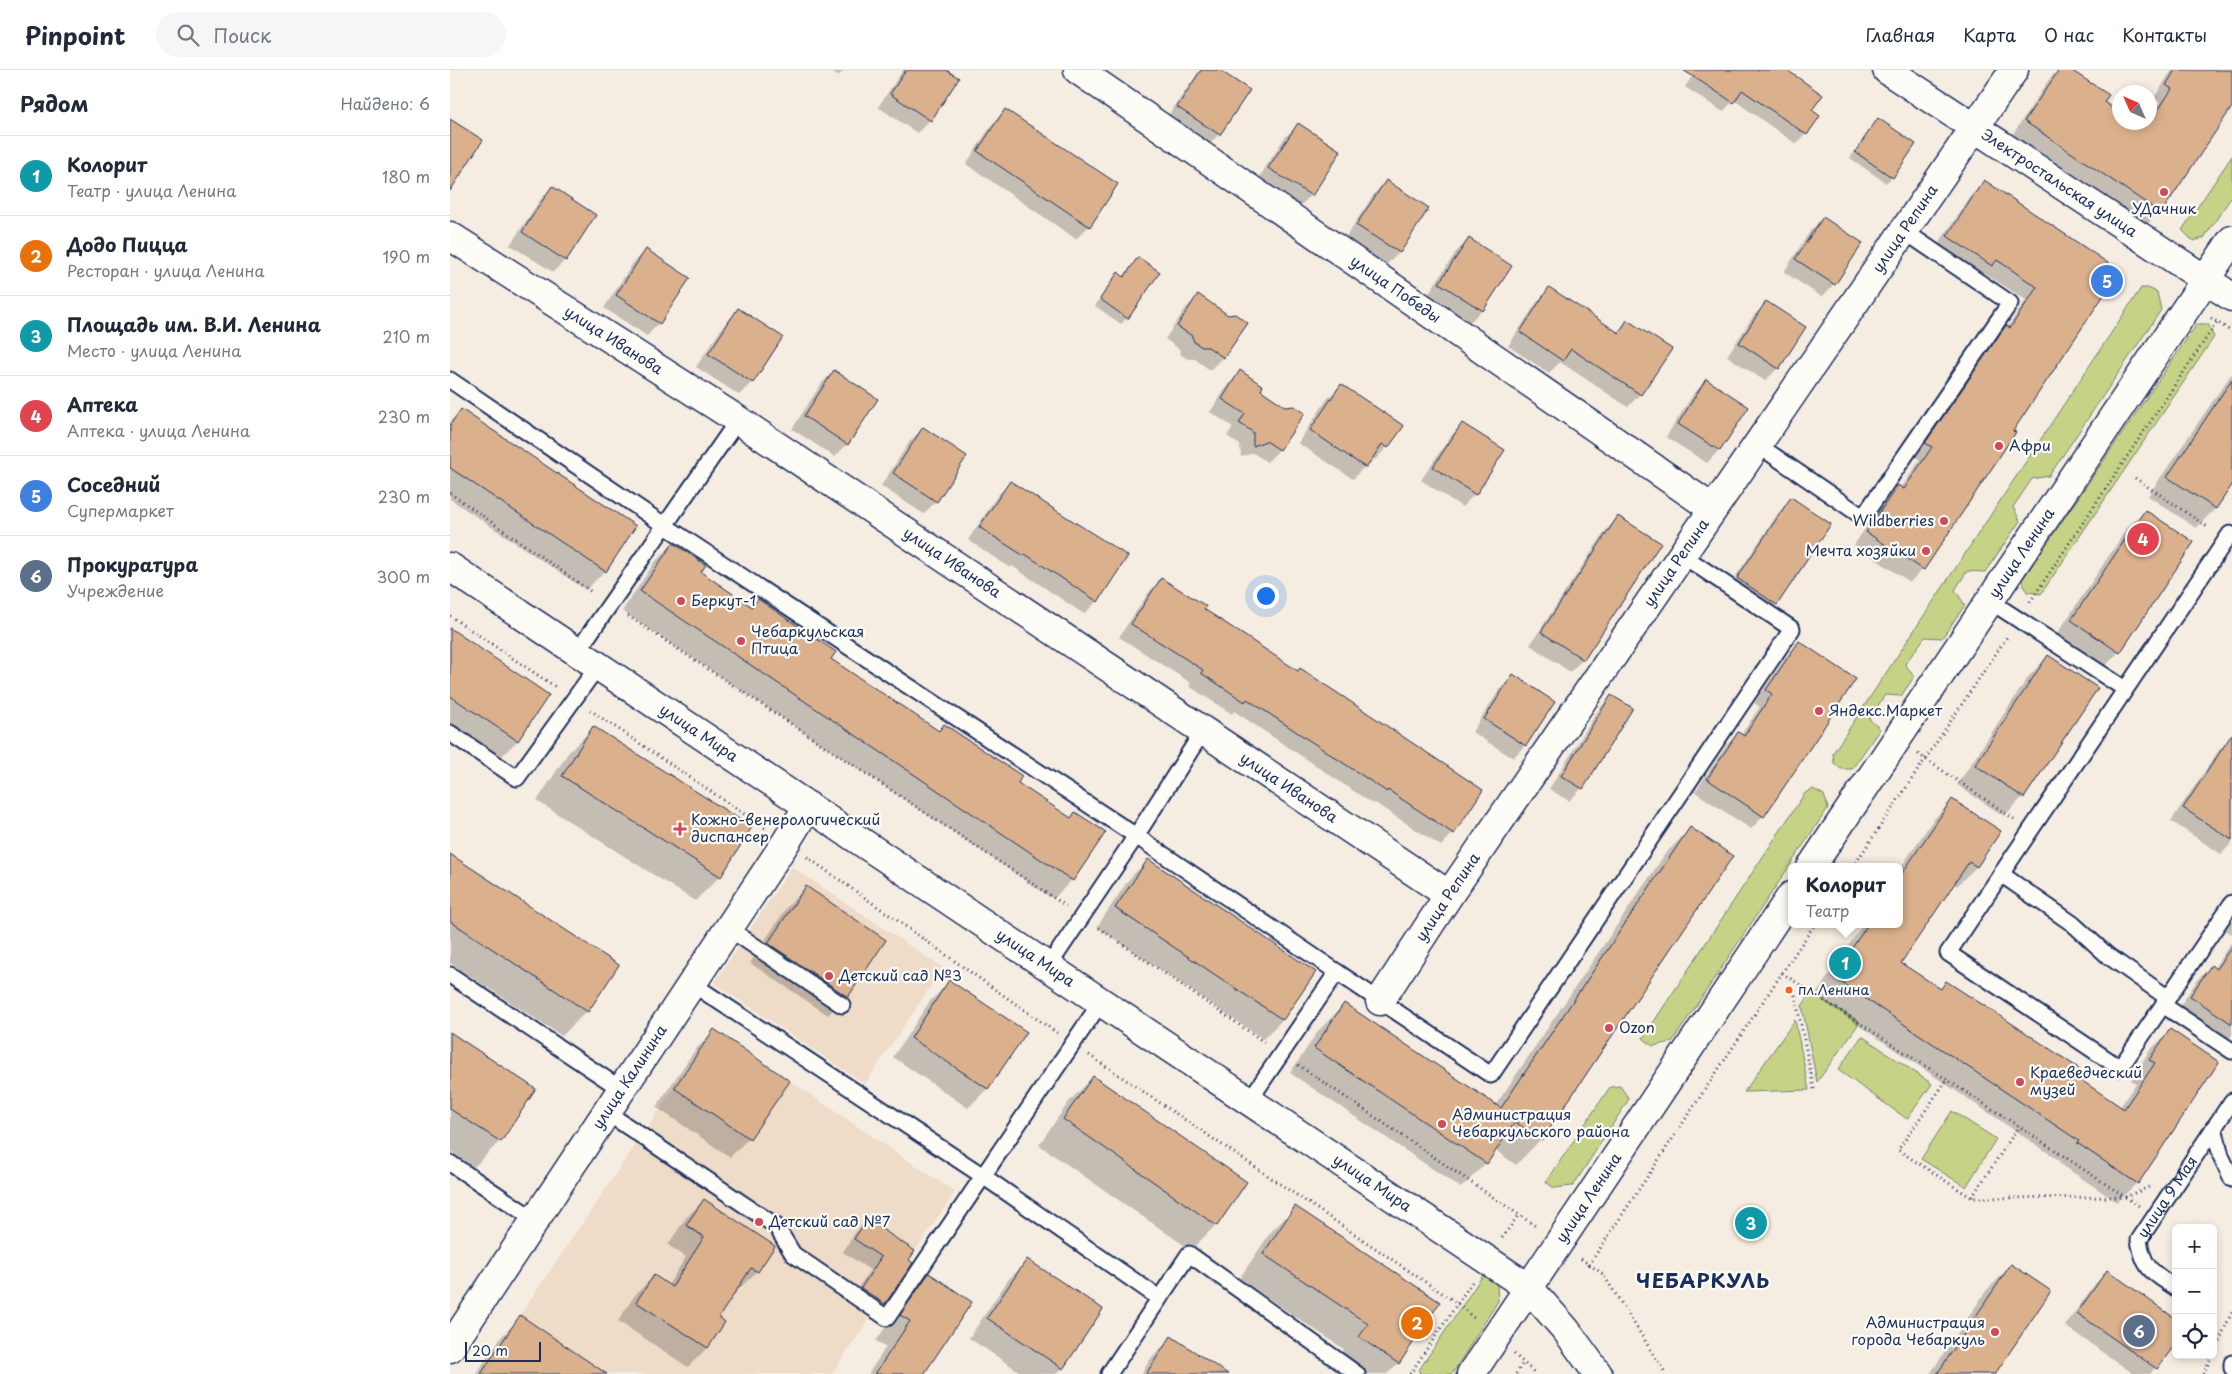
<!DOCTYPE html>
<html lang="ru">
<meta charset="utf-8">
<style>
body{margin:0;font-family:"Playpen Sans",sans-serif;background:#f6f6f7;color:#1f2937}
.controls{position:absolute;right:15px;bottom:15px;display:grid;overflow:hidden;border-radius:8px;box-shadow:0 2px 8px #0003}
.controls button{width:45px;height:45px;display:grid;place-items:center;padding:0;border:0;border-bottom:1px solid #e0e1e3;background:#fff;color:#1f2937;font:25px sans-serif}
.compass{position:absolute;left:1662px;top:15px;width:45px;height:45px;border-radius:50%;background:#fff;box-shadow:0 2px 8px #0003;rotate:315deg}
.scale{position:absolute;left:15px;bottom:12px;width:76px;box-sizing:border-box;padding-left:5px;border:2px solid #1b2f5e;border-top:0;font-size:14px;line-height:18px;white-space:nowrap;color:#1b2f5e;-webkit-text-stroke:4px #fdfcf7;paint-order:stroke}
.you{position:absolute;left:815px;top:525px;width:18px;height:18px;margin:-12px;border:4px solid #fff;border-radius:50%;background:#1a73e8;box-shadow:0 0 0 8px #1a73e833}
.badge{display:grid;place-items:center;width:32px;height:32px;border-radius:50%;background:#0b8043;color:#fff;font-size:16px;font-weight:700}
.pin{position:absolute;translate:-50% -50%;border:2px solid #fff;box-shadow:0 1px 5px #0006}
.popup{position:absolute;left:1338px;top:793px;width:115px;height:65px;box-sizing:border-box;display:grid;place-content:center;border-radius:8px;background:#fff;filter:drop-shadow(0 1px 4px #0005);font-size:16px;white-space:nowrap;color:#747a83}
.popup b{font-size:19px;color:#1f2937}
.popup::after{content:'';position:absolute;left:50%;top:100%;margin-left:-10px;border:10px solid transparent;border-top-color:#fff}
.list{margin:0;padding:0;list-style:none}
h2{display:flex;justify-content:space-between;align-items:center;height:65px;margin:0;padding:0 20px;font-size:21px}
h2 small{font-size:16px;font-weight:400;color:#747a83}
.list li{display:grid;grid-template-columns:32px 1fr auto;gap:15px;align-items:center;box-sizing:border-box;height:80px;padding:0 20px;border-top:1px solid #e0e1e3}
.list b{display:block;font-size:19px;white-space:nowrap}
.list p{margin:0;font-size:16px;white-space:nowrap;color:#747a83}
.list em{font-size:16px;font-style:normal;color:#747a83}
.icon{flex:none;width:28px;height:28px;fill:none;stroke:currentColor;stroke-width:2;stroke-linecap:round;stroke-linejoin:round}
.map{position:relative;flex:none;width:1782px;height:1304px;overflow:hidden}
header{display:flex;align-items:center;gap:30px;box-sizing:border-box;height:70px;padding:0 25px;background:#fff;border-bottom:1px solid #e0e1e3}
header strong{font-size:24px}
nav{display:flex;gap:28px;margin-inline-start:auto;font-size:18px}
.search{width:350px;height:45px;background:#f6f6f7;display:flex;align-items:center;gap:12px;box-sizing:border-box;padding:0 18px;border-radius:28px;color:#747a83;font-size:19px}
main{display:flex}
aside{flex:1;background:#fff}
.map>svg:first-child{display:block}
.built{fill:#eedbc8}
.green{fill:#c6d386;stroke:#708172}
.shadow{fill:#0003}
.building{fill:#dbb08c;stroke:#1b2f5e}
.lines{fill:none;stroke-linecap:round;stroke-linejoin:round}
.service-casing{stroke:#1b2f5e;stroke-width:19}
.minor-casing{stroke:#1b2f5e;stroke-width:31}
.tertiary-casing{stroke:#1b2f5e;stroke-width:31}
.path{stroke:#1b2f5e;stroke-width:3;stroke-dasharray:1 4;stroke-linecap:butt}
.service{stroke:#fdfcf7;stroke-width:15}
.minor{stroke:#fdfcf7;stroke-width:28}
.tertiary{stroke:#fdfcf7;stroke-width:28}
.poi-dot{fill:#d1495b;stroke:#fdfcf7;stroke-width:2}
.bus-dot{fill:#f26522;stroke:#fdfcf7;stroke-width:2}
.labels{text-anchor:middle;stroke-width:4.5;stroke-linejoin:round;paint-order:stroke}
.bus-label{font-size:14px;fill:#1b2f5e;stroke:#fdfcf7;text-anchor:start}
.street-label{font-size:15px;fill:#1b2f5e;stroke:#fdfcf7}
.poi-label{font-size:15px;fill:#1b2f5e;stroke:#fdfcf7;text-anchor:start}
.district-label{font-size:20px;font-weight:bold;letter-spacing:1px;fill:#1b2f5e;stroke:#fdfcf7}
</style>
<header>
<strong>Pinpoint</strong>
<div class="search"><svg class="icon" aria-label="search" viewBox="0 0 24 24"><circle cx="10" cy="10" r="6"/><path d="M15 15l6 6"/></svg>Поиск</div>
<nav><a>Главная</a><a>Карта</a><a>О нас</a><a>Контакты</a></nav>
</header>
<main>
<aside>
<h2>Рядом<small>Найдено: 6</small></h2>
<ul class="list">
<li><span class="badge" style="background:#0f9aa8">1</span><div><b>Колорит</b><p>Театр · улица Ленина</p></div><em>180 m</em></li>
<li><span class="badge" style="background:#e8710a">2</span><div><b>Додо Пицца</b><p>Ресторан · улица Ленина</p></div><em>190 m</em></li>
<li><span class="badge" style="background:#0f9aa8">3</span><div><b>Площадь им. В.И. Ленина</b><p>Место · улица Ленина</p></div><em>210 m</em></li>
<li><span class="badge" style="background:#e0444e">4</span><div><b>Аптека</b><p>Аптека · улица Ленина</p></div><em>230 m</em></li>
<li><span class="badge" style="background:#3f7fe0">5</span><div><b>Соседний</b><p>Супермаркет</p></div><em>230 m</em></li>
<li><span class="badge" style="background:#5c6f8a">6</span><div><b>Прокуратура</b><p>Учреждение</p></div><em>300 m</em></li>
</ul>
</aside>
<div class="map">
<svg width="1782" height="1304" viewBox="0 0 1782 1304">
<rect width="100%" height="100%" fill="#f6ede2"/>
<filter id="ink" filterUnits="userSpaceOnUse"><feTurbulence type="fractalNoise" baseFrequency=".02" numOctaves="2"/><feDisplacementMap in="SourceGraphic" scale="10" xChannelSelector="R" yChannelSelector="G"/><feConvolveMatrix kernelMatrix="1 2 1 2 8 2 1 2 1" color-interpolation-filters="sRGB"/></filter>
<g filter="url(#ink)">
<path class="built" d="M342 797 493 898 415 1014 264 913Z
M340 1011 505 1122 382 1304H157L70 1245 224 1018 300 1069Z"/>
<path class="green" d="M1782 86V126L1754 168 1743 171 1732 160Z
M1691 218H1698L1707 222 1711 240 1599 406 1582 409 1563 437 1570 451 1535 502 1517 501 1505 520 1515 535 1492 568 1475 567 1455 594 1464 607 1451 626 1435 625 1419 649 1430 659 1402 699H1391L1384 693 1383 683Z
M1747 254H1758L1764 267 1591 524 1577 522 1572 510Z
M1363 719 1374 725 1378 738 1222 972 1203 976 1193 968 1355 723Z
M1361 923 1410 952 1367 1012 1352 936Z
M1345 950 1359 1020 1294 1022Z
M1412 966 1482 1014 1457 1049 1388 1000Z
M1170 1016 1179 1029 1123 1116 1104 1118 1096 1112 1160 1017Z
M1502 1041 1546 1069 1516 1117 1471 1089Z
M1041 1201 1047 1215 1048 1231 1002 1304H970L969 1300 1035 1202Z"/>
<path class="shadow" d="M378 0H395L388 6Z
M453 0H494L480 50 467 63 428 37Z
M750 0H767L769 64 757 77 715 50Z
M1246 0H1322L1360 41 1356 64 1346 74 1284 30 1273 42 1235 17Z
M1608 0H1619L1670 52H1700V48L1710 32 1704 28 1722 0H1782V34L1710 142 1697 154 1563 64 1600 8Z
M555 41 639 156 626 169 516 94 543 53Z
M1428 50 1442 107 1436 113 1400 88Z
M848 55 890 82 861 125 848 138 807 111 835 67Z
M936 111 978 138 949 182 936 195 895 168 924 124Z
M1535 111 1669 201 1562 361 1473 499 1460 512 1404 475 1435 429 1448 416 1451 418 1470 390 1464 386 1543 270 1557 258 1576 230 1534 203 1529 208 1485 179 1522 124Z
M102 117 115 190 103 202 60 175 90 130Z
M1373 148 1384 214 1372 227 1334 202 1360 161Z
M1019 169 1060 197 1032 240 1019 253 977 226 1006 182Z
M196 181 209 253 197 266 154 238 183 193Z
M688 189 677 248 671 254 645 236 662 210 668 204 673 207Z
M1099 219 1166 263 1177 251 1190 324 1178 337 1110 292 1099 303 1058 276 1087 232Z
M748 226 773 287 760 300 745 289H738L731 285 729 279 715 269 736 238Z
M1317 233 1328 298 1315 311 1277 286 1304 245Z
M289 240 331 267 302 312 289 325 246 297 276 252Z
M384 301 397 374 385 387 342 359 371 314Z
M790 302 809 320 836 338 853 344 829 380 817 392 803 383 791 387 790 375 777 366 783 357 760 342 778 315Z
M1782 303V412L1765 439 1746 458 1698 426Z
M1257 311 1269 380 1257 393 1216 367 1244 323Z
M891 315 937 377 925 390 922 388 903 409 848 373 878 328Z
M11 341 155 501 136 520 0 429V352Z
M1012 354 1025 424 1012 437 971 410 1000 367Z
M473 358 486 431 474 444 431 416 460 371Z
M560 413 647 531 634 544 562 496 560 498 518 470 547 426Z
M1342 429 1326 534 1314 547 1276 521 1329 442Z
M1695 441 1669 582 1650 601 1603 570 1676 460Z
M1168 447 1133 589 1120 602 1080 575 1156 460Z
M223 474 249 502 301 537 308 531 379 590 487 662 494 655 567 713 620 749 625 743 622 810 603 829 172 541 204 493Z
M712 509 752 540 1003 763 991 776 925 733 923 734 784 641 782 644 739 616 741 613 669 567 699 522Z
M0 559 98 625 67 671 42 696 0 668Z
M1349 573 1313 746 1301 759 1245 722 1276 676 1288 663 1291 665 1310 637 1304 633 1337 585Z
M1598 586 1646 618 1573 727 1554 746 1507 715 1579 606Z
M1063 606 1075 675 1063 688 1022 662 1050 619Z
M1161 626 1181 638 1132 718 1119 731 1099 719 1149 639Z
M143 658 270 806 245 831 87 731 118 683Z
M1781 668 1782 773 1771 784 1721 751 1769 680Z
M1502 730 1549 762 1526 797 1507 816 1503 813 1450 893 1490 920 1497 913 1626 1009 1670 1037 1686 1013 1681 1010 1700 980 1720 961 1687 1113 1667 1132 1609 1093 1610 1091 1365 926 1413 854H1449V800L1483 750Z
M1240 759 1091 1069 1066 1095 1045 1080 1036 1093 1011 1118 840 1003 869 960 894 935 1045 1036 1215 784Z
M0 786 137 941 112 966 0 893Z
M698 790 864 902 832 950 813 969 647 857 679 809Z
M356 817 435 870 397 926 378 945 300 893 337 837Z
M1782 836V864L1773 859Z
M1782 871V965L1776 971 1728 939 1748 909 1761 897 1764 898Z
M500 912 575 962 537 1019 518 1038 443 987 480 931Z
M264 961 299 1068 280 1087 206 1037 245 980Z
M0 963 84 1019 50 1071 24 1097 0 1081Z
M643 1007 766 1155 741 1180 589 1075 618 1033Z
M254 1130 324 1176 307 1201 288 1220 286 1219 267 1247 274 1252 257 1278 238 1297 168 1251 185 1225 204 1206 218 1215 236 1187 218 1175 235 1149Z
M846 1137 948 1293 937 1304H901L885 1293 894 1279 789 1209 820 1163Z
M417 1151 461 1193 434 1234 421 1246 399 1231 420 1200 393 1182 405 1163Z
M577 1191 612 1298 606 1304H573L519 1268 558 1210Z
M1561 1196 1544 1304H1480L1536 1221Z
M1657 1202 1726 1270 1700 1304H1684L1615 1256 1645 1214Z
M479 1205 473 1304H418L436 1277 426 1271 454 1230Z
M71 1247 150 1304H26L52 1266Z
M722 1267 776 1304H691L702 1287Z"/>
<path class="building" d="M456 0H496L509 8 481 51 440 24Z
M751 0H769L800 20 770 65 727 37Z
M1233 0H1337L1373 25 1362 40 1370 46 1357 65 1292 20 1284 33Z
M1609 0H1621L1659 25 1654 32 1670 43V52H1700L1722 19 1716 15 1725 0H1782V37L1711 143 1574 51Z
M555 39 668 114 640 157 527 81Z
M1428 48 1466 74 1443 108 1405 82Z
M0 49 33 70 0 121Z
M848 53 891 81 862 126 818 98Z
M936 110 979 138 950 183 906 155Z
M1534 110 1670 201 1563 361 1566 362 1474 500 1416 462 1448 415 1454 419 1482 377 1475 373 1556 255 1560 258 1587 217 1547 190 1542 196 1497 166Z
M102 116 146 145 116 191 72 162Z
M1373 147 1413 173 1385 215 1345 189Z
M1019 168 1062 196 1033 241 989 213Z
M196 179 240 208 210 254 166 225Z
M688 187 710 202 678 249 650 229 668 202 674 207Z
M1099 217 1169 263 1177 250 1222 279 1191 325 1121 279 1113 291 1070 262Z
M748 224 778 245 785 244 798 253 774 288 758 277H752L744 272 742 266 727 256Z
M1316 231 1356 257 1329 299 1289 273Z
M288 238 333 267 303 313 258 284Z
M384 300 428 329 398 375 354 346Z
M790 300 813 316 811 320 836 337 844 336 855 343 830 380 816 371 803 376V362L789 353 795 344 772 329Z
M1256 309 1299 337 1270 381 1228 354Z
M1782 309V415L1766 439 1717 407Z
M891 314 954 356 938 378 932 374 916 398 860 360Z
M11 339 186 456 156 502 0 398V355Z
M1012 353 1055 380 1026 425 983 397Z
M473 357 517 386 487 432 443 403Z
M560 411 678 486 648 532 575 484 574 486 529 457Z
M1341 427 1381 454 1327 535 1287 508Z
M1695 440 1744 472 1670 583 1621 550Z
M1168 446 1211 473 1134 590 1091 562Z
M223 473 256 495 251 502 302 537 308 529 386 582 381 589 489 661 494 654 572 706 568 713 621 748 625 742 656 762 623 811 190 521Z
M711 508 756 536 754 539 848 601 850 598 1033 720 1004 764 938 720 937 722 797 629 795 632 751 603 753 600 681 554Z
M0 558 99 625 68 671 0 626Z
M1349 571 1406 609 1314 747 1257 709 1288 662 1294 666 1322 624 1316 620Z
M1598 585 1648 618 1574 728 1525 695Z
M1063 604 1105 632 1076 676 1034 649Z
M1161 625 1183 638 1133 719 1111 706Z
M143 656 302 757 271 807 112 706Z
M1782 664V770L1733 738Z
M1502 729 1551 761 1527 797 1519 792 1451 893 1491 919 1496 911 1561 953 1633 1001 1628 1008 1674 1039 1705 993 1699 990 1720 959 1769 992 1688 1114 1627 1073 1629 1071 1383 907 1418 854H1449V808Z
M1240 757 1283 786 1092 1070 1065 1052 1037 1094 864 978 894 933 1051 1038Z
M0 784 169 895 138 942 0 851Z
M698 789 866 902 833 950 665 838Z
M356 816 436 870 398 927 318 873Z
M1782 876V954L1740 926 1761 895 1766 899Z
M499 910 577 962 538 1019 461 968Z
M264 959 340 1011 300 1069 224 1018Z
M0 962 86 1019 51 1072 0 1039Z
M643 1006 797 1112 767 1156 613 1049Z
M254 1129 325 1176 308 1202 301 1198 269 1247 275 1252 258 1278 186 1232 204 1205 222 1217 254 1167 236 1155Z
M845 1136 990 1232 949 1294 909 1267 918 1254 813 1184Z
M417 1149 465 1181 459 1190 463 1193 435 1234 411 1218 431 1187 404 1169Z
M577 1189 653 1239 613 1299 537 1248Z
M1561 1194 1601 1221 1545 1304H1487Z
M1657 1200 1726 1249V1273L1707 1299 1627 1243Z
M479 1203 522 1232 474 1304H425L460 1251 450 1245Z
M70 1245 157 1304H31Z
M721 1266 778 1304H696Z"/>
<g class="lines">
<defs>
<g id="service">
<path d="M0 310 214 455 686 766 753 661"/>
<path d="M1308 375 1413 447 1560 233 1454 161"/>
<path d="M1782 466 1780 464 1498 883 1670 998 1713 935 1782 981"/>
<path d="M1540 531 1675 619"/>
<path d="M127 582 288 350"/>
<path d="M0 663 67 708 148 596"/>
<path d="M1551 804 1623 854 1657 885 1718 928"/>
<path d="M278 858 392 935"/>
<path d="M598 897 686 766 887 902"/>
<path d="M0 905 171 1019"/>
<path d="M241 913 533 1106 709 1228"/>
<path d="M1713 935 1782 833"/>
<path d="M799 1031 887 902 1041 1005 1342 559 1232 485"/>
<path d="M156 1042 326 1156 343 1184 437 1248 651 932"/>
<path d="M1764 1057 1771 1086 1782 1109"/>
<path d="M0 1093 85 1150"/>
<path id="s1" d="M1726 1218C1702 1202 1694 1200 1689 1170L1782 1031"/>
<path d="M1782 1293V1298"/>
<path d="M659 1304 739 1184 907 1304"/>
</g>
<g id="minor">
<path id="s2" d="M628 0 1263 439"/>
<path id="s3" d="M1437 0 1782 227"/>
<path id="s4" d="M0 166 288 350 999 825"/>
<path id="s5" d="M0 497 1079 1218 1116 1260 1148 1304"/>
<path id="s6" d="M930 931 999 825 1564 0"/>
<path id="s7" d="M0 1278 336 772 358 736"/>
</g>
<g id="tertiary">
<path id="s8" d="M1361 797 1782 170"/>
<path id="s9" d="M1021 1304 1341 826"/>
</g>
</defs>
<use href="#service" class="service-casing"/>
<use href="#minor" class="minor-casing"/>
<use href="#tertiary" class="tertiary-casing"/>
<path class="path" d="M1761 248 1782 262
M1685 408 1759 458
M0 423 143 523
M1580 532 1767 252
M0 546 107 618
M178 546 616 836
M140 640 315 758
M1468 684 1564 749
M357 787 607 963
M1403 797 1557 567
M649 858 814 972
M1332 903 1365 854
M1344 920 1364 1019
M639 985 1008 1234 1026 1250
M848 995 1087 1157
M1496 1011 1448 1080 1522 1128 1675 1127 1699 1117
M1522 1127 1569 1056
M1052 1168 1069 1144
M1131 1189 1153 1204 1216 1304
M1139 1195 1332 903 1559 1050 1689 1136
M1765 1280 1782 1242
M1064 1284 1086 1304
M960 1304 1022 1212
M1066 1304 1073 1293
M1753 1304 1760 1290"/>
<use href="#service" class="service"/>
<use href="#minor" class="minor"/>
<use href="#tertiary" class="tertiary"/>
</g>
</g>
<g class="poi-dot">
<circle cx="1714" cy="122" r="5"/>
<circle cx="1549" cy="376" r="5"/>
<circle cx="1494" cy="451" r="5"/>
<circle cx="1476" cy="481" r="5"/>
<circle cx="231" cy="531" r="5"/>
<circle cx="291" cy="571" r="5"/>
<circle cx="1369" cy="641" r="5"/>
<path d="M227.5 751.5h5v5h5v5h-5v5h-5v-5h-5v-5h5z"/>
<circle cx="379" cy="906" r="5"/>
<circle cx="1159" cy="958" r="5"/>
<circle cx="1570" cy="1012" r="5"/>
<circle cx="992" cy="1054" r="5"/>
<circle cx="309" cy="1152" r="5"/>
<circle cx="1545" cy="1262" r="5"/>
</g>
<circle class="bus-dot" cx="1339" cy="920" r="4.5"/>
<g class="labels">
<g class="bus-label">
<text x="1348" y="925">пл.Ленина</text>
</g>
<g class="street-label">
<text dy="5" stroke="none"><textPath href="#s3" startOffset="206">Электростальская улица</textPath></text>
<text dy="5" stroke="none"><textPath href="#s6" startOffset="934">улица Репина</textPath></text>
<text dy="5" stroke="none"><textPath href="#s2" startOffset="386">улица Победы</textPath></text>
<text dy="5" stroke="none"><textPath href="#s4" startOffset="194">улица Иванова</textPath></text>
<text dy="5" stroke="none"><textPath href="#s8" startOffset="378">улица Ленина</textPath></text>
<text dy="5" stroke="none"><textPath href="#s4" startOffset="599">улица Иванова</textPath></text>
<text dy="5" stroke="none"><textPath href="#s6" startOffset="529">улица Репина</textPath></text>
<text dy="5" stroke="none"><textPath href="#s5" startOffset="299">улица Мира</textPath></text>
<text dy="5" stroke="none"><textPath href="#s4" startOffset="1004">улица Иванова</textPath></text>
<text dy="5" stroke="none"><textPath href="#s6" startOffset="124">улица Репина</textPath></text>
<text dy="5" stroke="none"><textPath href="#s5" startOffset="704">улица Мира</textPath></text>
<text dy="5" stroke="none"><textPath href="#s7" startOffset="325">улица Калинина</textPath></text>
<text dy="5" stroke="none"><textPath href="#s5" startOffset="1109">улица Мира</textPath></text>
<text dy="5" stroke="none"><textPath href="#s1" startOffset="115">улица 9 Мая</textPath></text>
<text dy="5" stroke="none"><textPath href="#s9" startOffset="212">улица Ленина</textPath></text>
</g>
<g class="poi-label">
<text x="1714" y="144" text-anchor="middle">УДачник</text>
<text x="1559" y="381">Афри</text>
<text x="1484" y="456" text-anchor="end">Wildberries</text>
<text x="1466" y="486" text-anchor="end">Мечта хозяйки</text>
<text x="241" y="536">Беркут-1</text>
<text x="301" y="567">Чебаркульская<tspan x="301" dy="17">Птица</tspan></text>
<text x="1379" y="646">Яндекс.Маркет</text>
<text x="241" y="755">Кожно-венерологический<tspan x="241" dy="17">диспансер</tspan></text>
<text x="389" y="911">Детский сад №3</text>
<text x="1169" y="963">Ozon</text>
<text x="1580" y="1008">Краеведческий<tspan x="1580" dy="17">музей</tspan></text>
<text x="1002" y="1050">Администрация<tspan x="1002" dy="17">Чебаркульского района</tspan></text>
<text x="319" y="1157">Детский сад №7</text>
<text x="1535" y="1258" text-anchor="end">Администрация<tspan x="1535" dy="17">города Чебаркуль</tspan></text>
</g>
<g class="district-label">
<text x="1253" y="1218">ЧЕБАРКУЛЬ</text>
</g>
</g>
</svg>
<div class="controls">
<button>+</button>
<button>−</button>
<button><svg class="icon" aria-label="locate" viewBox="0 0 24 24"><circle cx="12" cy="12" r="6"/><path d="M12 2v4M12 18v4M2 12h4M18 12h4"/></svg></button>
</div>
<svg class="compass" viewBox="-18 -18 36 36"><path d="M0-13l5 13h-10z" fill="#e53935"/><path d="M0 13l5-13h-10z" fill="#747a83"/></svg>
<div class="scale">20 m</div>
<div class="you"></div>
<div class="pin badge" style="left:1395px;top:893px;background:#0f9aa8">1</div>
<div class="popup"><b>Колорит</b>Театр</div>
<div class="pin badge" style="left:967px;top:1253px;background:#e8710a">2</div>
<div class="pin badge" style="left:1301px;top:1153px;background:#0f9aa8">3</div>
<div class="pin badge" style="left:1693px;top:469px;background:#e0444e">4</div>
<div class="pin badge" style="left:1657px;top:211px;background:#3f7fe0">5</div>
<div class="pin badge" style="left:1689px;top:1261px;background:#5c6f8a">6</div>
</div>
</main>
